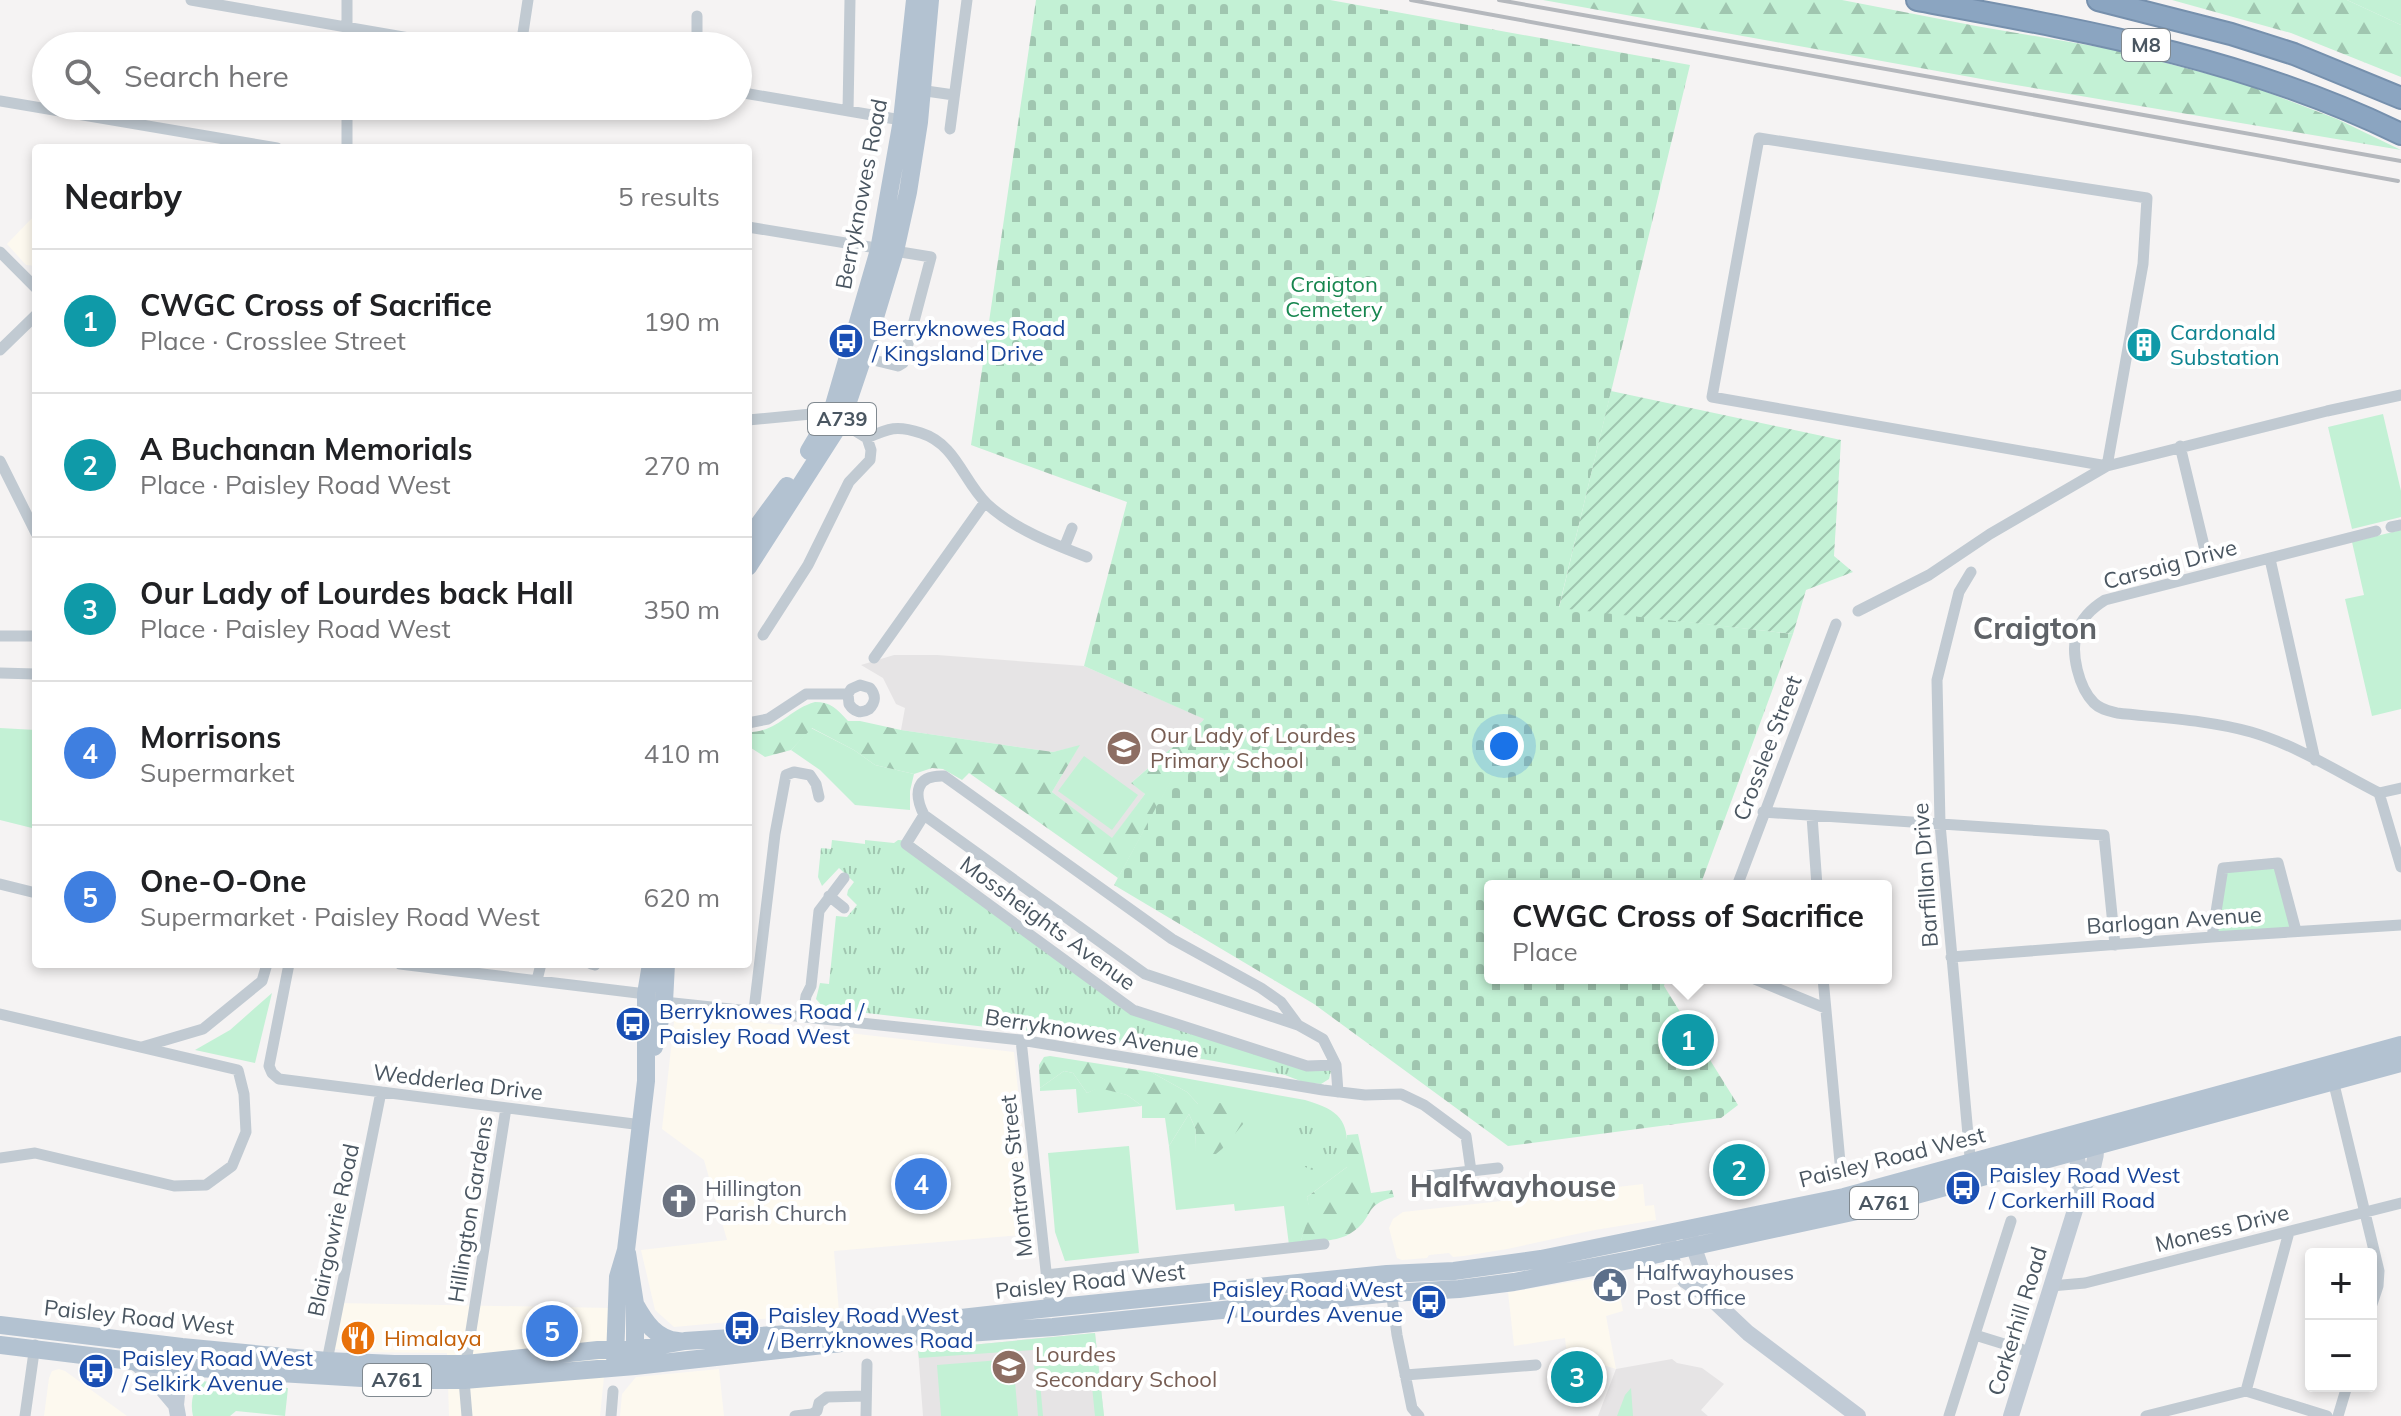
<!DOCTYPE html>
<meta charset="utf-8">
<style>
body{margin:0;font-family:Mulish,sans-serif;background:#f6f6f6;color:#202124}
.controls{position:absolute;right:24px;bottom:24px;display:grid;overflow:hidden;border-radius:8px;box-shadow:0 4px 12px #0003}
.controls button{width:72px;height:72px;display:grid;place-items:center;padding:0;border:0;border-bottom:2px solid #e0e0e0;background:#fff;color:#202124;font:40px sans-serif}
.you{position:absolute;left:1504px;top:746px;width:28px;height:28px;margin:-20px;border:6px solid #fff;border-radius:50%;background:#1a73e8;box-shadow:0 0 0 12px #1a73e833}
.badge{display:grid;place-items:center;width:52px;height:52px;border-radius:50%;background:#b45309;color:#fff;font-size:26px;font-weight:700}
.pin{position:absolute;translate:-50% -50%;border:4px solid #fff;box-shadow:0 2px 8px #0006}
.popup{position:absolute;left:1484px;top:880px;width:408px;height:104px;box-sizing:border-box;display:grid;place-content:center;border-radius:8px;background:#fff;filter:drop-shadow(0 2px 6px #0005);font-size:26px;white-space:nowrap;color:#757577}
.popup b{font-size:30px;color:#202124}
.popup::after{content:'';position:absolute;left:50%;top:100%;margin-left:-16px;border:16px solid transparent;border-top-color:#fff}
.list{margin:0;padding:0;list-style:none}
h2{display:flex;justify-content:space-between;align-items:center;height:104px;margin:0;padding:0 32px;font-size:34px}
h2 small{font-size:26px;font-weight:400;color:#757577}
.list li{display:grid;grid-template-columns:52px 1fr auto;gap:24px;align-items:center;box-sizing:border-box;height:144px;padding:0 32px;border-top:2px solid #e0e0e0}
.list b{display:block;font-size:30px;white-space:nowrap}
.list p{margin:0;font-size:26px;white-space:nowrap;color:#757577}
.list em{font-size:26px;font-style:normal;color:#757577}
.icon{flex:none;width:44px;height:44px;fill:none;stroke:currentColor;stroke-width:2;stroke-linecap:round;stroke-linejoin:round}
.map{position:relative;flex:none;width:2401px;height:1416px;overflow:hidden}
.search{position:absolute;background:#fff;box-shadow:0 4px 12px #0003;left:32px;top:32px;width:720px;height:88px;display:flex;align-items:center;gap:20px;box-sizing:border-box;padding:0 28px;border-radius:44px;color:#757577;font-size:30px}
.panel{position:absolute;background:#fff;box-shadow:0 4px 12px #0003;left:32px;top:144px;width:720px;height:824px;border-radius:8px}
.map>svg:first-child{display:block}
.commercial{fill:#fdf9ef}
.education{fill:#e6e4e5}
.grass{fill:#c3f1d5}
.forest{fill:url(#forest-firs)}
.cemetery{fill:url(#cemetery-stones)}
.park{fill:url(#park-tufts)}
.garden{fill:url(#garden-furrows)}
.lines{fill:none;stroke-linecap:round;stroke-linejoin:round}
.highway-casing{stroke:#7690ad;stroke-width:24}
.street{stroke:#c1cad2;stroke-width:11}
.secondary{stroke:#c1cbd6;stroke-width:16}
.primary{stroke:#b3c2d1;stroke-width:18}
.highway{stroke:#8ba5c1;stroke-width:20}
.rail{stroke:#b5b8bd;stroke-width:4}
.labels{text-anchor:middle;stroke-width:8;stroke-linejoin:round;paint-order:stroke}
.shield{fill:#fff;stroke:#808990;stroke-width:2}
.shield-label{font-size:20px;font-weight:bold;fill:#4a5661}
.street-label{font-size:22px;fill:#4a5661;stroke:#fff}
.park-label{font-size:22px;fill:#17864f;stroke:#fff}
.transit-label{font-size:22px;fill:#164399;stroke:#fff;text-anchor:start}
.culture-label{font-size:22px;fill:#0d838f;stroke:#fff;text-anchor:start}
.education-label{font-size:22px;fill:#785e54;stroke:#fff;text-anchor:start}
.worship-label{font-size:22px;fill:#5b616d;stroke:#fff;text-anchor:start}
.service-label{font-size:22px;fill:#4e5e75;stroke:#fff;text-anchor:start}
.food-label{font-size:22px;fill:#c56008;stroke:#fff;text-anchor:start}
.district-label{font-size:30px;font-weight:bold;fill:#5f6368;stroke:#fff}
</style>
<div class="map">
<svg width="2401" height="1416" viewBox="0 0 2401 1416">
<defs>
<pattern id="forest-firs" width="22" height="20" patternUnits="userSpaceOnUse" patternTransform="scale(2)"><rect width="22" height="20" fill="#c3f1d5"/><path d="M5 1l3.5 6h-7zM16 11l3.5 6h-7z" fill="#a0c6b0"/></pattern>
<pattern id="cemetery-stones" width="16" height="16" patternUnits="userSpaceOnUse" patternTransform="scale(2)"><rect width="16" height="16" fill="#c3f1d5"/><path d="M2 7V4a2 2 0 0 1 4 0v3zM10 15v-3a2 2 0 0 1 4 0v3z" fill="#a0c6b0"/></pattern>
<pattern id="park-tufts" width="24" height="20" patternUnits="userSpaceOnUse" patternTransform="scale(2)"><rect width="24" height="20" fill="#c3f1d5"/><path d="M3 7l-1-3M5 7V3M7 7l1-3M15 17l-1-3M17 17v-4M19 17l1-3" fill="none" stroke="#a0c6b0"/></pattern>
<pattern id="garden-furrows" width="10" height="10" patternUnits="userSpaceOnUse" patternTransform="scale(2)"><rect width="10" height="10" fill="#c3f1d5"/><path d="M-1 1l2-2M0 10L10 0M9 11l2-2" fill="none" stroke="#a0c6b0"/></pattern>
</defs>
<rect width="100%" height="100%" fill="#f5f3f3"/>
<path class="commercial" d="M36 211V266L26 265 7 244 35 215Z
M675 1013 1014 1052 1033 1234 834 1251 839 1312 674 1327 655 1310 641 1250 727 1240 704 1160 662 1129Z
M1643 1184 1645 1206 1654 1205 1656 1220 1595 1230 1507 1249 1464 1256 1453 1257 1449 1253 1429 1255 1427 1258 1402 1260 1397 1258 1389 1228 1393 1219 1403 1212 1536 1197V1190L1558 1187 1559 1194Z
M1616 1275 1623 1311 1606 1316 1616 1369 1600 1364 1568 1366 1565 1338 1514 1346 1508 1292Z
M337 1303 611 1308 600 1416H449L447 1353 348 1352 329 1347Z
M59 1369 65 1371 127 1416H44L49 1378 52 1371Z
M719 1369 724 1416H620L622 1394 636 1377Z"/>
<path class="education" d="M894 655H937L1084 666 1205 719 1132 782 1145 794 1112 839 1052 792 1079 746 1053 752 901 730 905 708 896 704 883 678 861 665Z
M1095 1333 1104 1416H923L918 1350Z
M1672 1359 1677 1363 1702 1368 1724 1384 1701 1410 1708 1416H1598L1616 1369Z"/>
<path class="grass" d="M2347 0H2401V25Z
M2383 414 2401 491V517L2352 529 2328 427Z
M2401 530V709L2372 716 2345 599 2364 595 2352 542Z
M0 728 36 730V829L0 820Z
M811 728 854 750 875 765 914 774 910 791V810L855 805 820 770 791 750Z
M1084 756 1138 795 1112 830 1058 791Z
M2278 863 2296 931 2212 937 2223 868Z
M272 993 255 1063 195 1050 230 1030Z
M1064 1071 1073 1073 1087 1093 1099 1087 1127 1095 1142 1106 1078 1113 1076 1089 1040 1091V1088Z
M1151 1072 1305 1100C1347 1112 1349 1125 1347 1167L1307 1197 1311 1213 1300 1243 1289 1245 1284 1206 1235 1211 1234 1204 1176 1210 1169 1146 1189 1114 1196 1130 1195 1154 1198 1104 1187 1092Z
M1129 1146 1139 1253 1065 1261 1055 1232 1048 1153Z
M1095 1333 1104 1416H1095L1091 1377 1040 1382 1043 1416H1038L1033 1350 919 1358 918 1350Z
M1013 1359 1018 1416H941L937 1365Z
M200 1381 288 1388 285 1416 236 1411 230 1416H193C190 1404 193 1390 200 1381Z
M1631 1388 1633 1416H1617L1625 1395Z"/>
<path class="forest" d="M1543 0H1842L1976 26 2116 50 2243 83 2337 119 2401 150 1998 82Z
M2172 0H2347L2401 25V77L2291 33Z
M815 702C831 702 837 709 848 721H860L901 730 1053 752 1080 745 1052 792 1112 838 1145 794 1131 783 1205 719 1118 878 969 773 962 780 943 769 932 768 914 774 875 765 854 750 812 728 791 750 765 757 748 746V732C779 732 787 710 815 702Z
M1050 1056 1151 1072 1187 1092 1198 1104 1222 1103 1244 1123 1222 1149 1211 1158 1195 1155 1196 1130 1189 1114 1169 1146 1165 1118H1142V1106L1127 1095 1099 1088 1087 1093 1073 1073 1064 1071 1040 1088 1039 1065 1044 1057Z
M1358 1134 1371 1193 1392 1190 1394 1197C1362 1205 1375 1218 1351 1233 1338 1242 1315 1241 1300 1243L1310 1213 1307 1197 1347 1167V1135Z"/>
<path class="cemetery" d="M1036 0H1330L1690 65 1559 607 1793 634 1700 886H1490V978H1666L1664 986 1738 1105 1721 1118 1508 1146 1314 1004 1114 885 1204 719 1084 666 1127 502 971 445Z"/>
<path class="park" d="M832 840 865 844V840L894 843 898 840 911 841 1135 1007 1327 1068 1331 1071 1329 1079 1321 1084 1303 1082 1285 1075 1214 1061 1063 1036 824 1008 816 999 820 983 829 984 836 916 847 917 857 905 847 895 848 890 854 882 839 868 822 886 818 877 821 848 831 849Z
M1317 1117 1335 1124 1346 1140 1345 1150 1336 1166C1315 1179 1294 1165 1290 1143L1297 1124 1306 1119Z"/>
<path class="garden" d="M1611 391 1841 440 1834 556 1853 572 1806 590 1793 634 1559 608Z"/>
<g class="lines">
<defs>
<path id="highway" d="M1917 0C2086 31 2245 58 2401 134
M2098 0 2231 34 2294 54 2401 98"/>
</defs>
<use href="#highway" class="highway-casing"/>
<path class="street" d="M191 0 455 46
M347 0V46
M697 16V46
M521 46 528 0
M919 90 954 95
M738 92 907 121
M0 101 277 148
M347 106V148
M848 111 850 0
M950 129 967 0
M1759 138 2147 198 2143 264 2107 466 1712 397Z
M748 227 931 257 903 363 898 366 857 356
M0 252 36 288
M0 350 36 315
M748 420 832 412 841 422 867 438 871 450 870 460 849 482 808 565 763 635
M867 438C889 428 897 425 921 433 956 444 963 481 987 504 1014 529 1053 544 1087 557
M2180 446 2206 554
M0 461 36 533
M2391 527 2401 525
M2376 531 2105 600C2092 608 2082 617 2077 632 2070 653 2079 688 2094 703 2101 710 2109 711 2117 713 2162 718 2208 720 2251 732 2296 745 2338 772 2379 793
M1064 548 1072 528
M2270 559 2315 760
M1971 572 1959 592 1937 680 1940 824 1971 1168
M1858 611 1929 575 1990 534 2107 466 2327 411 2401 395
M0 636H36
M874 658 985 502
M0 673 36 674
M748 723 768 719 806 694H848L851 689 860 685 870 688C876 695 876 702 869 709 861 714 854 712 849 704L848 694
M2379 793 2401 867
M2379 793 2401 788
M1763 812 2104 835 2115 945
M924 815 906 844 1133 1010 1307 1066 1336 1065
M1812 816 1817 886
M0 884 36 893
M1737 886 1836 624
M829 896 844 908
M2212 937 2223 868 2278 863 2296 931
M1951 957 2212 937 2401 925
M289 964 269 1066 272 1073 279 1079 642 1125
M400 964 646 994 664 1002 1021 1040 1323 1090 1365 1095 1401 1094 1424 1105 1466 1136 1471 1171 1428 1176
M591 964 595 965
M1752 978 1825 1008
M1823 978 1841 1173
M537 980 541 964
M754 1010 775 834 786 775 794 772 810 775 816 784 819 797
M0 1014 238 1070 244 1094 246 1132 232 1166 206 1185 174 1186 35 1153 0 1158
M803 1016 806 996 811 986 819 911 844 878
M1298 1025 1281 1002 1261 988 1172 939 944 776C916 775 913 793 924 815L1145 974 1298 1025 1323 1039 1336 1065 1338 1092
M1021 1040 1050 1308
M142 1047 203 1029 262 981 267 964
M2332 1076 2379 1271 2378 1286 2371 1307
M1471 1171 1498 1168
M1046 1275 1324 1244
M2051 1286 2085 1283 2401 1203
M1391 1290 1397 1335 1412 1408 1419 1416
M1975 1335 2030 1352
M326 1366 381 1092
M1405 1375 1536 1365
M2246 1391 2289 1232
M25 1416 35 1345
M467 1416 464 1380 467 1356 506 1108
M611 1416 613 1391
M795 1416 812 1414 817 1411 819 1403 827 1397 866 1396
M866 1416 867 1364
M1949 1416 2011 1221
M2146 1416 2246 1391 2327 1416
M2338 1416 2347 1386"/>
<path class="secondary" d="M2073 1141 2079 1168 2080 1193
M1690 1236 1711 1297
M1668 1239 1674 1269 1686 1281 1712 1299 1748 1333 1858 1416
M135 1362 154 1379 176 1405
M178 1416 176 1405 182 1347
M2011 1416 2080 1194C2090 1175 2100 1158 2095 1136"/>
<path class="primary" d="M809 451 832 412 879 250 902 120 915 0
M748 539 787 486
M748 567 841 422 863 357 895 251 908 192 919 122 930 0
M654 1047 664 1002 666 964
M627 1253 635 1304V1359
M635 1304C645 1322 656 1339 678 1341
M0 1325 182 1347 327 1361 394 1364H466L598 1350H634L685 1341 863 1329 1050 1308 1387 1274 1454 1271 1541 1259 1844 1197 2401 1045
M0 1345 180 1367 395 1380H464L635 1366 868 1340 1053 1327 1391 1293 1459 1289 1514 1282 1635 1259 1857 1211 2401 1063
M615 1358 618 1277 626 1250 646 1081V994L651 964"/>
<use href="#highway" class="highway"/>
<path class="rail" d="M1411 0 2398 181
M1499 0 2401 161"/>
</g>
<defs>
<symbol id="bus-disc" viewBox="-11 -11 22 22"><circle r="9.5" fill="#1a4fb4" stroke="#fff"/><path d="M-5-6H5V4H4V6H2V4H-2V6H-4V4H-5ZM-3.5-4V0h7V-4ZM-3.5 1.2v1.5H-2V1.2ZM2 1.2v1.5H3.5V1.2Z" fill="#fff"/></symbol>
<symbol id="building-disc" viewBox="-11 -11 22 22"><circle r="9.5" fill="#0f9aa8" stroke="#fff"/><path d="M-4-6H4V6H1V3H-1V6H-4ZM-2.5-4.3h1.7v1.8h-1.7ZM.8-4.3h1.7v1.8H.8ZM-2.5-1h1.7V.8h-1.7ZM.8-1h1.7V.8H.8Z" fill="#fff"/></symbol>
<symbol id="school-disc" viewBox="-11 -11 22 22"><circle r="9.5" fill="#8d6e63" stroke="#fff"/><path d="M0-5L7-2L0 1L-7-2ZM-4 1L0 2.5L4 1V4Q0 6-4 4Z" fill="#fff"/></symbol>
<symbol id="church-disc" viewBox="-11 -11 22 22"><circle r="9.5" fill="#6b7280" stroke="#fff"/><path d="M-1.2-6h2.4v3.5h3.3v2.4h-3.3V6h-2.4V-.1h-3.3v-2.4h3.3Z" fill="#fff"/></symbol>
<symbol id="civic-disc" viewBox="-11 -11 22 22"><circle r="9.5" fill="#5c6f8a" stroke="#fff"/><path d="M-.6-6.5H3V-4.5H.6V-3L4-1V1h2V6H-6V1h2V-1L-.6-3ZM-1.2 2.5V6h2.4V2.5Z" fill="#fff"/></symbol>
<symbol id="restaurant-disc" viewBox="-11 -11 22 22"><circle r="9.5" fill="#e8710a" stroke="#fff"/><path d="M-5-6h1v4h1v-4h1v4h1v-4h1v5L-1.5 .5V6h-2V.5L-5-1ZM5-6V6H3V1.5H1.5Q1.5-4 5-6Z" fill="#fff"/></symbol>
</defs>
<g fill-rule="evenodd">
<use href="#bus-disc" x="826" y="321" width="40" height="40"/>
<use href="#building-disc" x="2124" y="325" width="40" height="40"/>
<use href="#school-disc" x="1104" y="728" width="40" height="40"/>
<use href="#bus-disc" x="613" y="1004" width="40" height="40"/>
<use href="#bus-disc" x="1943" y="1168" width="40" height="40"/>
<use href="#church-disc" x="659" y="1181" width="40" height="40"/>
<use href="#civic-disc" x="1590" y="1265" width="40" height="40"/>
<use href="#bus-disc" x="1409" y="1282" width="40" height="40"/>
<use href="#bus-disc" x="722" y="1308" width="40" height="40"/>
<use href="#restaurant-disc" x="338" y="1318" width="40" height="40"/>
<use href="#school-disc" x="989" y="1347" width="40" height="40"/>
<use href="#bus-disc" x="76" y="1351" width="40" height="40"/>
</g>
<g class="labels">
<g class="shield">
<rect x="2122" y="29" width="48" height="32" rx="6"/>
<rect x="808" y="403" width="68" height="32" rx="6"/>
<rect x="1850" y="1187" width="68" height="32" rx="6"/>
<rect x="363" y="1364" width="68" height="32" rx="6"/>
</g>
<g class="shield-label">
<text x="2146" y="52">M8</text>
<text x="842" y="426">A739</text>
<text x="1884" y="1210">A761</text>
<text x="397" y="1387">A761</text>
</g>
<g class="street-label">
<text transform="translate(861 194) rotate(-79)" y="8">Berryknowes Road</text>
<text transform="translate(2170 564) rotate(-15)" y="8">Carsaig Drive</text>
<text transform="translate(1767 748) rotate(-69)" y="8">Crosslee Street</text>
<text transform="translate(1925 875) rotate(-94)" y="8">Barfillan Drive</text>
<text transform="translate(2174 920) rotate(-4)" y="8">Barlogan Avenue</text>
<text transform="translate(1048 923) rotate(36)" y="8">Mossheights Avenue</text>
<text transform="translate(1092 1033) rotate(9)" y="8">Berryknowes Avenue</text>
<text transform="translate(458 1082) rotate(7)" y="8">Wedderlea Drive</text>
<text transform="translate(1892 1157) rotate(-14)" y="8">Paisley Road West</text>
<text transform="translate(1016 1176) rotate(-96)" y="8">Montrave Street</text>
<text transform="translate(470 1209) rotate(-81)" y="8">Hillington Gardens</text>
<text transform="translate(2222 1228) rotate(-14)" y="8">Moness Drive</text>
<text transform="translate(333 1230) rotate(-78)" y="8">Blairgowrie Road</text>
<text transform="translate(1090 1281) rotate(-6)" y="8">Paisley Road West</text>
<text transform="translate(139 1317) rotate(6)" y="8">Paisley Road West</text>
<text transform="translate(2017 1321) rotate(-73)" y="8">Corkerhill Road</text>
</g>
<g class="park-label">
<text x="1334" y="292">Craigton<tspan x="1334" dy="25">Cemetery</tspan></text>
</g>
<g class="transit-label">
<text x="872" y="336">Berryknowes Road<tspan x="872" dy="25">/ Kingsland Drive</tspan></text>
<text x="659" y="1019">Berryknowes Road /<tspan x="659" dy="25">Paisley Road West</tspan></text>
<text x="1989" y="1183">Paisley Road West<tspan x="1989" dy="25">/ Corkerhill Road</tspan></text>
<text x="1403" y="1297" text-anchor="end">Paisley Road West<tspan x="1403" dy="25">/ Lourdes Avenue</tspan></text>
<text x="768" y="1323">Paisley Road West<tspan x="768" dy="25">/ Berryknowes Road</tspan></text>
<text x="122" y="1366">Paisley Road West<tspan x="122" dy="25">/ Selkirk Avenue</tspan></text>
</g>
<g class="culture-label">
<text x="2170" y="340">Cardonald<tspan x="2170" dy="25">Substation</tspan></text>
</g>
<g class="education-label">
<text x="1150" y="743">Our Lady of Lourdes<tspan x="1150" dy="25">Primary School</tspan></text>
<text x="1035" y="1362">Lourdes<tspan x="1035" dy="25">Secondary School</tspan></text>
</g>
<g class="worship-label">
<text x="705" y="1196">Hillington<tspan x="705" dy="25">Parish Church</tspan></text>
</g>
<g class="service-label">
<text x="1636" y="1280">Halfwayhouses<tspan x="1636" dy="25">Post Office</tspan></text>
</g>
<g class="food-label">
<text x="384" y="1346">Himalaya</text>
</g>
<g class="district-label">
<text x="2035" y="639">Craigton</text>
<text x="1513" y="1197">Halfwayhouse</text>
</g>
</g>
</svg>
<div class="controls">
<button>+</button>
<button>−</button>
</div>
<div class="you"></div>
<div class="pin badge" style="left:1688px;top:1040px;background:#0f9aa8">1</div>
<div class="popup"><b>CWGC Cross of Sacrifice</b>Place</div>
<div class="pin badge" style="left:1739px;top:1170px;background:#0f9aa8">2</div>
<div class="pin badge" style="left:1577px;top:1377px;background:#0f9aa8">3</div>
<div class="pin badge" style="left:921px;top:1184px;background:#3f7fe0">4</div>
<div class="pin badge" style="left:552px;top:1331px;background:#3f7fe0">5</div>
<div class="search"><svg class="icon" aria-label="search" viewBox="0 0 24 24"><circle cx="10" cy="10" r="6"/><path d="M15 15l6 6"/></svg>Search here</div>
<section class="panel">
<h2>Nearby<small>5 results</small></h2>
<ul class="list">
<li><span class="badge" style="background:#0f9aa8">1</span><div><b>CWGC Cross of Sacrifice</b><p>Place · Crosslee Street</p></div><em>190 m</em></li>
<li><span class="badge" style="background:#0f9aa8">2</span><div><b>A Buchanan Memorials</b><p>Place · Paisley Road West</p></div><em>270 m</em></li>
<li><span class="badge" style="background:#0f9aa8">3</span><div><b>Our Lady of Lourdes back Hall</b><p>Place · Paisley Road West</p></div><em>350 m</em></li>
<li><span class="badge" style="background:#3f7fe0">4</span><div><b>Morrisons</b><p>Supermarket</p></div><em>410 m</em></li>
<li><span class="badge" style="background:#3f7fe0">5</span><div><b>One-O-One</b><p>Supermarket · Paisley Road West</p></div><em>620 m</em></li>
</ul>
</section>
</div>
